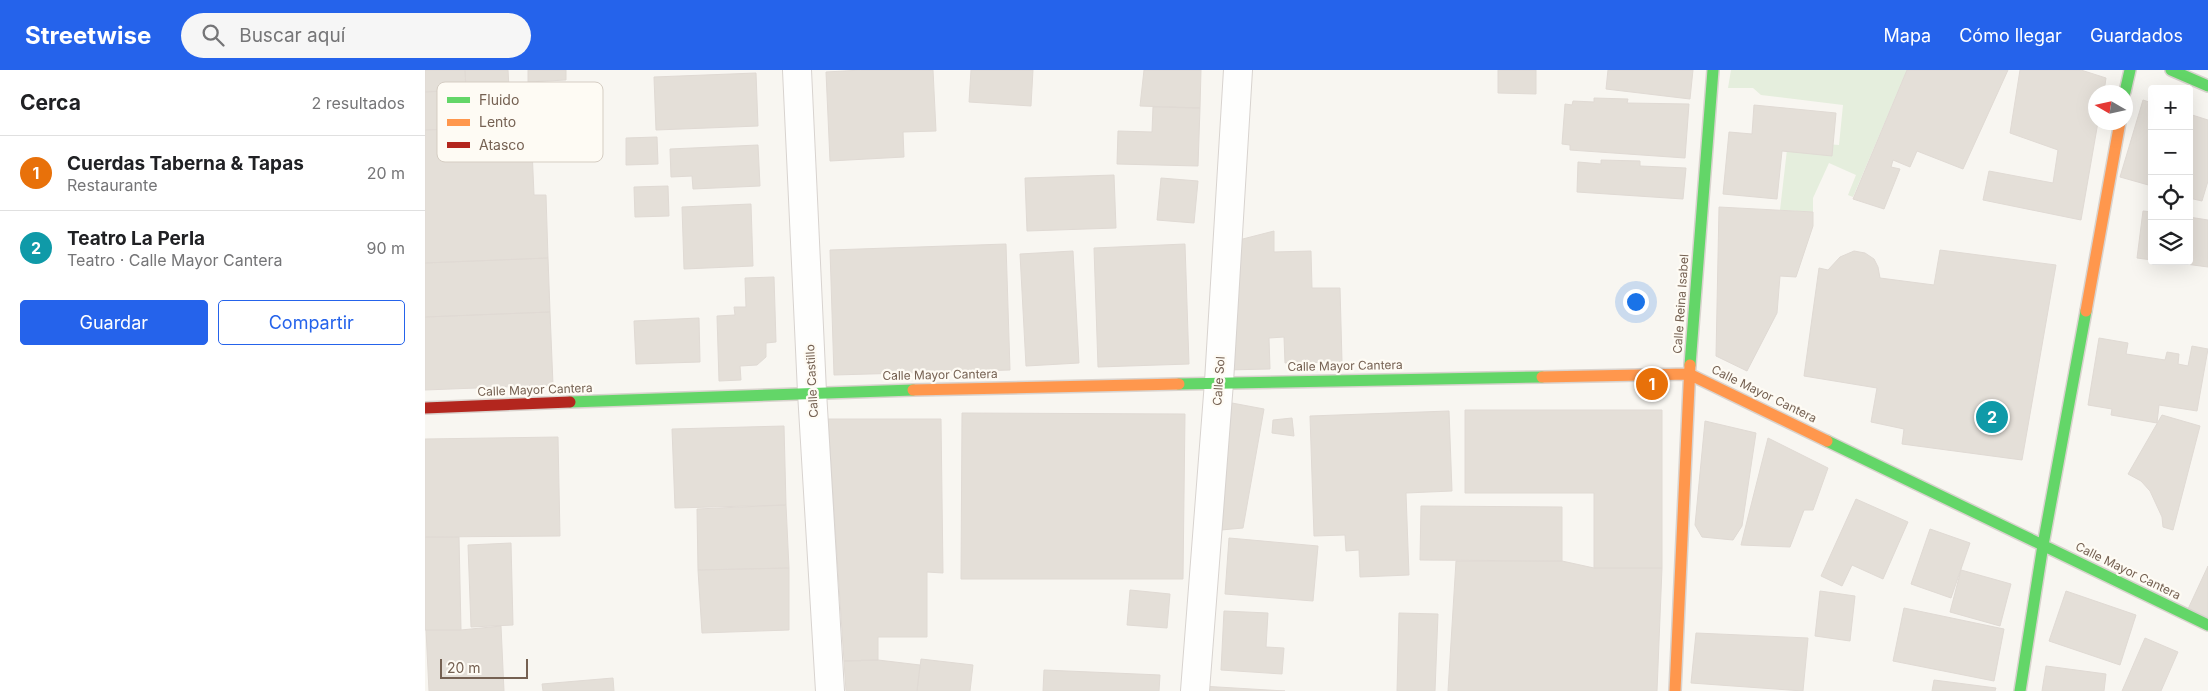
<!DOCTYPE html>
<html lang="es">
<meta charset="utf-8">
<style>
body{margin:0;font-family:Inter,sans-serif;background:#f6f6f6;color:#202124}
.controls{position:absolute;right:15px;top:15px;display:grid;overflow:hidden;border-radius:5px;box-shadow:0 5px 20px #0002}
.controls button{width:45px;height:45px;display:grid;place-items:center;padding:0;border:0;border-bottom:1px solid #e0e0e0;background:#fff;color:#202124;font:25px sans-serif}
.compass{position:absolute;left:1663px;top:15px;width:45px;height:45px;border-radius:50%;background:#fff;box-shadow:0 5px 20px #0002;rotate:279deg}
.scale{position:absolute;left:15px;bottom:12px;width:88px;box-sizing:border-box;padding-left:5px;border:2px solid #756152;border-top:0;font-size:14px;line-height:18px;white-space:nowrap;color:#756152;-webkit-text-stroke:4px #fefbf4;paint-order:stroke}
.you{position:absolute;left:1210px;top:231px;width:18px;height:18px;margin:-12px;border:4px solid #fff;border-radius:50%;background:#1a73e8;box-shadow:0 0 0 8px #1a73e833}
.badge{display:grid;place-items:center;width:32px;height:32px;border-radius:50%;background:#2563eb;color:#fff;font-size:16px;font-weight:700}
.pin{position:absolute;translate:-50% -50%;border:2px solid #fff;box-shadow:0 1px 5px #0006}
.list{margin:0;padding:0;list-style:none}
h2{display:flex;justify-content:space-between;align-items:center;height:65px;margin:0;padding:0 20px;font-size:21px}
h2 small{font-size:16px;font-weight:400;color:#757577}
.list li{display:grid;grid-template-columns:32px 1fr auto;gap:15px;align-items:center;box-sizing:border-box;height:75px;padding:0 20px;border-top:1px solid #e0e0e0}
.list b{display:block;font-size:19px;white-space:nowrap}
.list p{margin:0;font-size:16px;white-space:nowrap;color:#757577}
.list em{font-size:16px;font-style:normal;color:#757577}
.actions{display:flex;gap:10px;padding:15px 20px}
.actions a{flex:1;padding:11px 0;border:1px solid #2563eb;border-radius:5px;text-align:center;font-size:18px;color:#2563eb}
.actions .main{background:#2563eb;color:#fff}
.icon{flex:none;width:28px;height:28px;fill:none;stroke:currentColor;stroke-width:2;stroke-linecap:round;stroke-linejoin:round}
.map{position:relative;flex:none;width:1783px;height:621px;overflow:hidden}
header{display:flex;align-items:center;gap:30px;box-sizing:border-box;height:70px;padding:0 25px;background:#2563eb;color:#fff}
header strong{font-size:24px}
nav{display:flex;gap:28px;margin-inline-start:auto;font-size:18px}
.search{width:350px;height:45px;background:#f6f6f6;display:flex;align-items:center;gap:12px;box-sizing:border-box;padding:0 18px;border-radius:28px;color:#757577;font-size:19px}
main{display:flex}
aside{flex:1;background:#fff}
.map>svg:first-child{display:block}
.green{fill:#e5eedd}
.building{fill:#e4dfd8;stroke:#e0dad4}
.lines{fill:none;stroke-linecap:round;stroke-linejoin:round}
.street-casing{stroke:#d8d3cf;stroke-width:30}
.fast-casing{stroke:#d9d3ce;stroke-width:14}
.slow-casing{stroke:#d9d3ce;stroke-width:14}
.jam-casing{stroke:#d9d3ce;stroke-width:14}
.street{stroke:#fefefd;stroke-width:28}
.fast{stroke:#63d668;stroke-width:11}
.slow{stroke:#ff974d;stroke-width:11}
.jam{stroke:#b3261e;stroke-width:11}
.labels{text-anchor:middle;stroke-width:4.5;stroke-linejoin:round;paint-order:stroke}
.street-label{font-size:12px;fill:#756152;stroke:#fefbf4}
.key{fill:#fefbf4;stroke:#d5cdc3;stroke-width:1}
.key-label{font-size:14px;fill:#756152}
</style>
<header>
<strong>Streetwise</strong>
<div class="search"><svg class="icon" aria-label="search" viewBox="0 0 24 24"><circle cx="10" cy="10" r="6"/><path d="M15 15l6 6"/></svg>Buscar aquí</div>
<nav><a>Mapa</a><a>Cómo llegar</a><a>Guardados</a></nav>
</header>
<main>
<aside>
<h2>Cerca<small>2 resultados</small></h2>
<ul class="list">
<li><span class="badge" style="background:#e8710a">1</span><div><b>Cuerdas Taberna &amp; Tapas</b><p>Restaurante</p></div><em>20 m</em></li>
<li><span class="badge" style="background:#0f9aa8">2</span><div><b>Teatro La Perla</b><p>Teatro · Calle Mayor Cantera</p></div><em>90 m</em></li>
</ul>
<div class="actions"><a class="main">Guardar</a><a>Compartir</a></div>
</aside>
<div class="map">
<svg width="1783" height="621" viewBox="0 0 1783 621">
<rect width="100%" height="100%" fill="#f8f6f1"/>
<path class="green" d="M1306 0H1482L1428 127 1423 125 1431 105 1404 93 1388 128V142L1355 140 1363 71 1414 75 1418 35 1336 25 1328 18H1303Z"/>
<path class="building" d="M0 0H40L41 20 0 22Z
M40 0H83L84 18 41 20Z
M103 0H141V10L103 12Z
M437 0H508L511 61 478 62 479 87 405 91 401 2Z
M546 0H608L606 36 544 32Z
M719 0H776L775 38 715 36Z
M1073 0H1111V24L1073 23Z
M1183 0H1268L1265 29 1181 19Z
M1482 0H1583L1538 99 1492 81 1485 97 1468 90 1466 97 1475 99 1459 139 1428 129Z
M1595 0H1656L1681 8 1679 22H1670V52H1673L1656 150 1558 130 1564 101 1628 113 1633 80 1585 63Z
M331 3 333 56 231 60 229 7Z
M53 19 54 58 0 60V22Z
M1169 28 1203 29 1202 33 1264 34 1260 88 1145 80V75L1137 74 1140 34 1147 35 1148 31 1169 32Z
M1718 30 1727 33V116L1695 107Z
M1329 35 1411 43 1407 86 1357 81 1352 129 1298 124 1304 62 1327 64Z
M728 37 775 38 773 96 692 94 693 61 727 62Z
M1764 44 1783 50V111L1777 131 1764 128Z
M106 56 109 125H121L123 188 0 193V60Z
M232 67 233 94 201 95V68Z
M333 75 335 116 268 119 267 106 246 107 245 79Z
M1176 90 1215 91V96L1261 98 1258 129 1152 122 1153 92 1176 94Z
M689 105 691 158 602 161 600 108Z
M736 108 773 111 769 153 732 150Z
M243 116 244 146 210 147 209 117Z
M326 134 328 196 259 199 257 137Z
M1294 137 1388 142V156L1371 207 1355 206 1352 243 1322 301 1291 286Z
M1718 141 1727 142V190L1712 188Z
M1764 147 1783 150V197L1738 191H1764Z
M849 161V182L886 181 887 218H915L917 292 860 293 859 267 844 268 845 299 800 300 806 172Z
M581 174 585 300 409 305 405 180Z
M760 174 764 294 673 297 669 178Z
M1515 180 1631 195 1597 390 1477 374 1479 359 1446 352 1452 318 1379 306 1394 198 1403 200 1415 187 1429 181 1440 183 1449 189 1453 197 1455 208 1509 215Z
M648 181 654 293 601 296 595 184Z
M123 188 125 242 0 247V193Z
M349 207 351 272 341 273V287L332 295 315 296 316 310 294 311 292 246 310 245 309 237H321L320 208Z
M125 242 128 315 0 320V247Z
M274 248 275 292 211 294 209 251Z
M1674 268 1703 273 1701 284 1740 290 1742 282 1754 284 1753 294 1763 296 1767 276 1783 279 1772 341 1734 335 1732 353 1686 345 1687 339 1663 335Z
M807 333 839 339 818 458 785 461Z
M1040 340H1237V498H1169V423H1040Z
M1024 341 1027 421 981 423 984 505 935 507 934 480 921 481 920 465 889 466 885 346Z
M537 343 760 344 758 509H536Z
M1737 345 1775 356 1748 460 1738 457 1737 447 1725 421 1716 411 1703 404Z
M867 348 869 366 847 363 848 350Z
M403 349H516L518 503 502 502V567H453V590L419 591Z
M1280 351 1331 363 1317 456 1308 470 1277 467 1270 455Z
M359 356 361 435 250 438 247 359Z
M133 367 135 466 0 467V369Z
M1343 368 1403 398 1388 440H1379L1365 477 1316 475Z
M1431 429 1483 452 1458 509 1427 495 1417 516 1396 506Z
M361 435 364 498 273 500 272 439Z
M996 436 1137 437V491L995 490Z
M1505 459 1545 473 1526 528 1486 514Z
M0 467H34L36 560H0Z
M804 468 893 476 888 531 800 524Z
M86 473 88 555 46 557 43 475Z
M1031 491H1137L1169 498H1237L1232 621H1023Z
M1783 496V548L1763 539Z
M364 498V560L277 563 273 500Z
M1536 500 1586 514 1575 556 1525 542Z
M705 520 745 524 742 558 702 555Z
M1395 521 1430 526 1425 571 1390 566Z
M1641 521 1711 545 1695 595 1624 571Z
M1479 538 1579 559 1569 611 1468 591Z
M799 541 843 543 841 577 859 578 857 604 796 600Z
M974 543 1013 544 1010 621H972Z
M76 556 79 621H4L1 560H36Z
M1271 563 1383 568 1378 621 1266 613Z
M1720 568 1753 582 1736 621H1697Z
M496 589 548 595 545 621H492Z
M453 590 495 595 492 621H421L419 591Z
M1621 596 1681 604 1679 621H1617Z
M619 600 735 605 734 621H618Z
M188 608 189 621H118L117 614Z
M1509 610 1571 618 1570 621H1507Z
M776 616 860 621H776Z"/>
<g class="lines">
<defs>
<path id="street" d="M372 0 387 322 405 621
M770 621 794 312 813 0"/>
<path id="fast" d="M1746 0 1783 16
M1700 22 1705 0
M1265 295 1288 0
M754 314 1117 307
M145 332 488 320
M1402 371 1783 555
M1595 621 1618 475 1661 241"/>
<path id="slow" d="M1661 241 1695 52
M1117 307 1264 304 1402 371
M488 320 754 314
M1250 621 1265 295"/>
<path id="jam" d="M0 338 145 332"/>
</defs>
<use href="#street" class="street-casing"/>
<use href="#fast" class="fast-casing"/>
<use href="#slow" class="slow-casing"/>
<use href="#jam" class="jam-casing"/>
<use href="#street" class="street"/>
<use href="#fast" class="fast"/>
<use href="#slow" class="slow"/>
<use href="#jam" class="jam"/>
</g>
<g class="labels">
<g class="street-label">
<text transform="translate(1256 234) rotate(-86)" y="4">Calle Reina Isabel</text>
<text transform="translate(920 296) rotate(-1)" y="4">Calle Mayor Cantera</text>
<text transform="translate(515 305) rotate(-1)" y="4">Calle Mayor Cantera</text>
<text transform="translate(387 311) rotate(-93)" y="4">Calle Castillo</text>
<text transform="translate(794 311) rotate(-86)" y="4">Calle Sol</text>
<text transform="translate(110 320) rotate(-2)" y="4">Calle Mayor Cantera</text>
<text transform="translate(1339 324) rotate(26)" y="4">Calle Mayor Cantera</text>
<text transform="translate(1703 501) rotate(26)" y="4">Calle Mayor Cantera</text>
</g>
</g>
<rect x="12" y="12" width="166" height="80" rx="8" class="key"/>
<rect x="22" y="27" width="23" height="6" fill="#63d668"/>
<rect x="22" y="49" width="23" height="7" fill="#ff974d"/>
<rect x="22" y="72" width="23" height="6" fill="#b3261e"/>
<g class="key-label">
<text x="54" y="35">Fluido</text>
<text x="54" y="57">Lento</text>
<text x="54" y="80">Atasco</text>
</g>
</svg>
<div class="controls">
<button>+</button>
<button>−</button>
<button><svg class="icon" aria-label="locate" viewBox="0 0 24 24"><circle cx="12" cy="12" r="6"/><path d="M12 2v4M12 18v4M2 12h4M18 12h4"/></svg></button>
<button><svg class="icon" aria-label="layers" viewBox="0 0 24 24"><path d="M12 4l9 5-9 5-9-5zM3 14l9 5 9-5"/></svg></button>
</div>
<svg class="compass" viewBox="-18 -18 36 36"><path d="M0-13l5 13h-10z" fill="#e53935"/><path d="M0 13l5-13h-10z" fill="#757577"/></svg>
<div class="scale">20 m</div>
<div class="you"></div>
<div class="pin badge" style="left:1227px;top:314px;background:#e8710a">1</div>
<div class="pin badge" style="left:1567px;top:347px;background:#0f9aa8">2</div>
</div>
</main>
